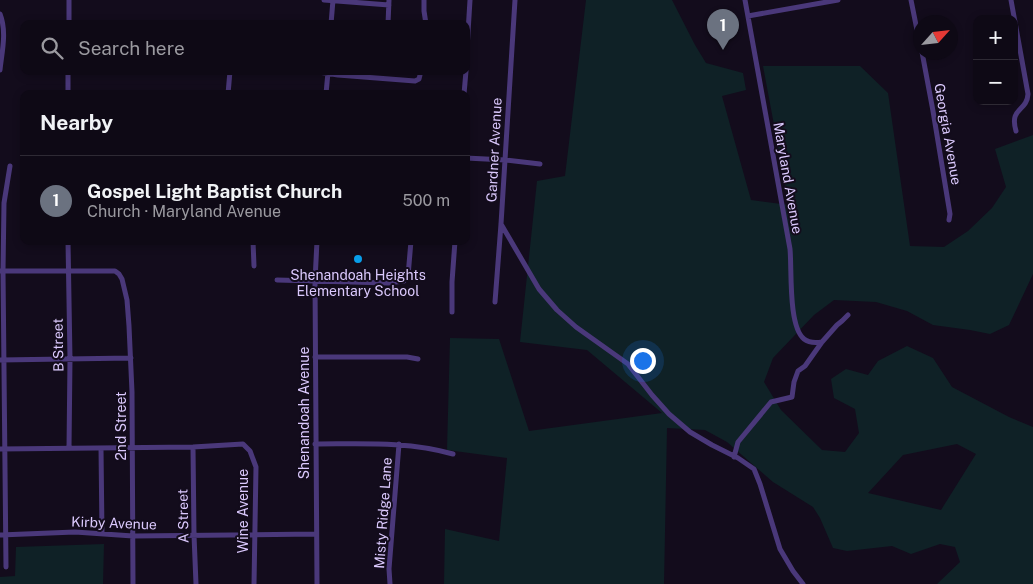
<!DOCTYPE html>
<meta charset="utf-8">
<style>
body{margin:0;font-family:"Public Sans",sans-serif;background:#17121e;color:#f1f3f6}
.controls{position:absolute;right:15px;top:15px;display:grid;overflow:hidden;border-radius:10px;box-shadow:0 2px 8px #0003}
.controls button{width:45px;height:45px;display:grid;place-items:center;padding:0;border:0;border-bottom:1px solid #2e2a34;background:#0e0915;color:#f1f3f6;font:25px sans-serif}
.compass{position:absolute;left:913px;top:15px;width:45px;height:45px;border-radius:50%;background:#0e0915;box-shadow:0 2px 8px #0003;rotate:63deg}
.you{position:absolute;left:642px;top:360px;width:18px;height:18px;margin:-12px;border:4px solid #fff;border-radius:50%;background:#1a73e8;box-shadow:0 0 0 8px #1a73e833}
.badge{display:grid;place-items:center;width:32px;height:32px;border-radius:50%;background:#089eea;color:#fff;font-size:16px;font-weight:700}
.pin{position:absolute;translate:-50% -41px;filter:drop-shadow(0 1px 2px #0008)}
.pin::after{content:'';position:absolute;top:26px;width:18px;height:15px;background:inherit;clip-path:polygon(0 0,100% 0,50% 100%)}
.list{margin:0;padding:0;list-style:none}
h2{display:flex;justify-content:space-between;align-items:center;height:65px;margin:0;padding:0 20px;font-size:21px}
h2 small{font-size:16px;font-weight:400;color:#9b9aa0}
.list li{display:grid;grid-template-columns:32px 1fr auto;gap:15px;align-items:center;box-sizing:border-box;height:90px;padding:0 20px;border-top:1px solid #2e2a34}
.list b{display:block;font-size:19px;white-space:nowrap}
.list p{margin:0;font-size:16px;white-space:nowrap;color:#9b9aa0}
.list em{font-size:16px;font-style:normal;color:#9b9aa0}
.icon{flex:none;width:28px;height:28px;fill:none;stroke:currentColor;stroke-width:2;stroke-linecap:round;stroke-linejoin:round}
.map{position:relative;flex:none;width:1033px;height:584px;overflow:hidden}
.search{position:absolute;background:#0e0915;box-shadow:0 2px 8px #0003;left:20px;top:20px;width:450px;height:55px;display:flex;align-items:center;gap:12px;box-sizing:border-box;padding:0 18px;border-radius:10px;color:#9b9aa0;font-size:19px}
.panel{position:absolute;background:#0e0915;box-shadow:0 2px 8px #0003;left:20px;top:90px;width:450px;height:155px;border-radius:10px}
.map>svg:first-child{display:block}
.green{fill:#0f2126;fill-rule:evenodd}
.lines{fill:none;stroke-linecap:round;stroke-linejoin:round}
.minor{stroke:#4a387a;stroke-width:5}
.poi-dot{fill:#089eea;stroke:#130c1c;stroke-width:2}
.labels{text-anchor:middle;stroke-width:4;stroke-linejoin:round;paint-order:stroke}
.street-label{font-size:14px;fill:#dbc9fd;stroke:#130c1c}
.poi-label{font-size:14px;fill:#dbc9fd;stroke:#130c1c}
</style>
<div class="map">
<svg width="1033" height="584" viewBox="0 0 1033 584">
<rect width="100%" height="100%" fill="#130c1c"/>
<path class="green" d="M586 0H672L695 45 706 63 743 73 746 90 722 96 751 200 789 205 763 66H860L888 93 910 246 944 247 968 231 992 208 1006 187 995 149 1033 135V274L1009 325 990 334 970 330 933 325 907 311 876 302 834 300 814 315 773 358 764 382 781 410 822 450 845 452 859 433 855 409 834 398 831 379 846 369 868 375 878 361 907 346 933 358 952 387 1009 417 1033 427V584H937L960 562 955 547 940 544 911 554 892 546 847 551 833 548 820 518 813 507 773 482 727 442 705 430 667 428 664 584H444L445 529 499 541 507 458 447 450 450 338 499 339 529 431 662 413 587 350 520 342 537 181 565 176ZM957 444 976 454 941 510 868 493 903 455Z
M104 544 103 584H0V577L15 576 16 547Z"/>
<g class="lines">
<path class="minor" d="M69 0V24
M324 0 389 5
M424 0V11L426 24
M745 0 790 249C792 269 788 326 804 339 809 343 816 343 822 342
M911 0 920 45
M1011 0 1028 94C1027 112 1009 107 1016 131
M0 14C7 32 2 51 0 70
M748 16 838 0
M331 24 333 0
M388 24 389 0
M922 52 933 111 950 214 949 220
M466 65 470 0
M312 71 338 75 415 81 419 79 421 71
M68 94V71
M228 94 230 71
M326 94 328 72
M464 94 466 71
M466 158 505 160 540 164
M501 224 539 289 557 310 576 327 628 364 652 395 669 414 690 432 712 445 738 458 754 469 760 484 780 549 793 571 803 584
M68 241 70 359 69 448
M253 241 254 266
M317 241 315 281 317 584
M0 271H115L119 274 122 279 127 300 129 326 132 392 133 584
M277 280 388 283 404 281 408 276 411 241
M495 302 501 224 515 0
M452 312V282L455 241
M315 357H407L418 359
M0 360 131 358
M315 444C361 444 408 441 453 454
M193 447 194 535 196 584
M101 448 102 534
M0 449 193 447 243 444 250 451 256 467 254 584
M734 457 738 442 771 402 792 397 794 382 798 371 805 366 822 342 837 325 842 321 848 315
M0 535 75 532 133 536 316 534
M6 567 3 271 4 203 10 166
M390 584 389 569 399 444"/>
</g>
<circle class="poi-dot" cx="358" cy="259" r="5"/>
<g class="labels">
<g class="street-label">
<text transform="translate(948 134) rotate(80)" y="5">Georgia Avenue</text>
<text transform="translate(494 150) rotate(-87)" y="5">Gardner Avenue</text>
<text transform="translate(788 178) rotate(80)" y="5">Maryland Avenue</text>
<text transform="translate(58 345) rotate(-91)" y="5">B Street</text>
<text transform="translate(304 413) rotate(-90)" y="5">Shenandoah Avenue</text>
<text transform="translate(121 426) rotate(-90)" y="5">2nd Street</text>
<text transform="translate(243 511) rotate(-90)" y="5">Wine Avenue</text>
<text transform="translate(383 513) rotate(-86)" y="5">Misty Ridge Lane</text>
<text transform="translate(183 516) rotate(-91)" y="5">A Street</text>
<text transform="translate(114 523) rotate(2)" y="5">Kirby Avenue</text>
</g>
<g class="poi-label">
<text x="358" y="280">Shenandoah Heights<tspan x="358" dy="16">Elementary School</tspan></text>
</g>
</g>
</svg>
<div class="controls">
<button>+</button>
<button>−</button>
</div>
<svg class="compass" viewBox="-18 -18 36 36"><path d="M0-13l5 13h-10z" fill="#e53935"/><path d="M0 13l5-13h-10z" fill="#9b9aa0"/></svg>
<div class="you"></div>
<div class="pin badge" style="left:723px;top:50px;background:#6b7280">1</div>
<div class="search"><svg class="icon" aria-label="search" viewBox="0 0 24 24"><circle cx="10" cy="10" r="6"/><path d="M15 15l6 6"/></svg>Search here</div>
<section class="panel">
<h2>Nearby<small></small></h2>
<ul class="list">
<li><span class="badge" style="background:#6b7280">1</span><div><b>Gospel Light Baptist Church</b><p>Church · Maryland Avenue</p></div><em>500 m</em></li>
</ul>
</section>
</div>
